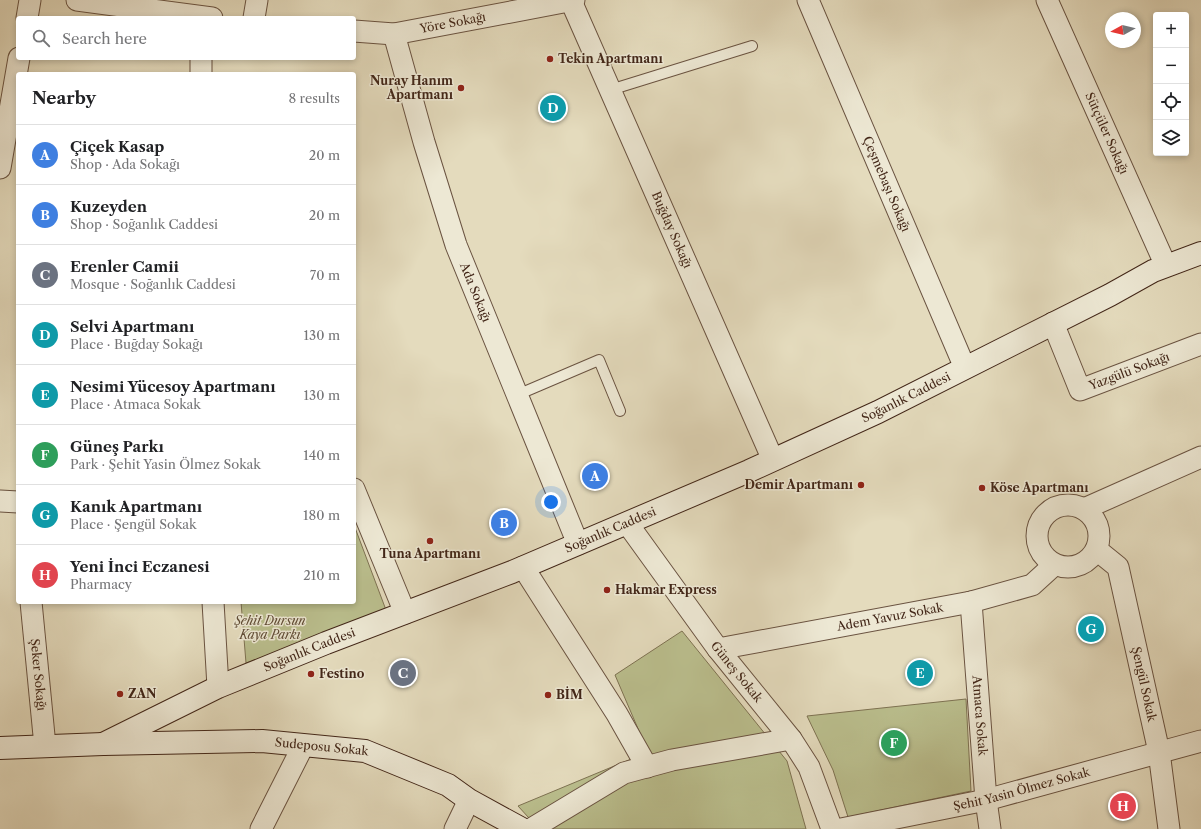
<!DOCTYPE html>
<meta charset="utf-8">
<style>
body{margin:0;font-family:"Libre Caslon Text",serif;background:#f2f2f2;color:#202124}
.controls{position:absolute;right:12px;top:12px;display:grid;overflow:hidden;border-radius:4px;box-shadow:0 2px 6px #0003}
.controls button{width:36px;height:36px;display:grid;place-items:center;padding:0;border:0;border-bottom:1px solid #e0e0e0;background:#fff;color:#202124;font:20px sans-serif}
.compass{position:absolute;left:1105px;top:12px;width:36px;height:36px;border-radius:50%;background:#fff;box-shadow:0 2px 6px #0003;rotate:262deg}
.you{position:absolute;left:551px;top:502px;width:14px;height:14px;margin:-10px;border:3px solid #fff;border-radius:50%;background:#1a73e8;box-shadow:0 0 0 6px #1a73e833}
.badge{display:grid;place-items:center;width:26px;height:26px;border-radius:50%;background:#111827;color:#fff;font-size:13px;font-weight:700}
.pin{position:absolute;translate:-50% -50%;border:2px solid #fff;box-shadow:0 1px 4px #0006}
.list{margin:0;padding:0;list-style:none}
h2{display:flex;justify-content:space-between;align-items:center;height:52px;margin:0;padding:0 16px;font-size:17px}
h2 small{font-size:13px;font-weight:400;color:#757577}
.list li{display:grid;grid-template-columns:26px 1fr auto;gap:12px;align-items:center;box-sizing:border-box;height:60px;padding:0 16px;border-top:1px solid #e0e0e0}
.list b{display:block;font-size:15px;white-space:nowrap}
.list p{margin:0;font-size:13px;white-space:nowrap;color:#757577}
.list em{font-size:13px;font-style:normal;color:#757577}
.icon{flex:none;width:22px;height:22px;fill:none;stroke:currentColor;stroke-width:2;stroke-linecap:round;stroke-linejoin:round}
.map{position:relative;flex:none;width:1201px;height:829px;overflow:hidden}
.search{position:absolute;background:#fff;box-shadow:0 2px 6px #0003;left:16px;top:16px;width:340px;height:44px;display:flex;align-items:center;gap:10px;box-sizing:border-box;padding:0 14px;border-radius:4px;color:#757577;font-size:15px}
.panel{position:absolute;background:#fff;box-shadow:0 2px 6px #0003;left:16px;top:72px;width:340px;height:532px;border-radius:4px}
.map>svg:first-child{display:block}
.green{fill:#babe8d;stroke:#7e7252}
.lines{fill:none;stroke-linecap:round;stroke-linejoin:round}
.lane-casing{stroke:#6a5341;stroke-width:12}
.street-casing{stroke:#6a5341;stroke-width:23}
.secondary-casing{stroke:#422618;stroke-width:24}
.lane{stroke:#ede8d4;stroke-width:10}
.street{stroke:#ede8d4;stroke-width:21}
.secondary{stroke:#ede8d4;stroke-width:22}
.poi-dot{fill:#8f2418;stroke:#ede8d4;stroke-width:1.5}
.labels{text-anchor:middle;stroke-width:3;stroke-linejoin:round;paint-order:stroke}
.street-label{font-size:12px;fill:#422618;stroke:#ede8d4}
.poi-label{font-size:12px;font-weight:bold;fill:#422618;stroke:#ede8d4;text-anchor:start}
.park-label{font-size:12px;font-style:italic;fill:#604c35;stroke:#ede8d4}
</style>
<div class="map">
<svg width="1201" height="829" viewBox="0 0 1201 829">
<rect width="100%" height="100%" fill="#e4dbbd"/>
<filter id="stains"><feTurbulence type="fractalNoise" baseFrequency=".005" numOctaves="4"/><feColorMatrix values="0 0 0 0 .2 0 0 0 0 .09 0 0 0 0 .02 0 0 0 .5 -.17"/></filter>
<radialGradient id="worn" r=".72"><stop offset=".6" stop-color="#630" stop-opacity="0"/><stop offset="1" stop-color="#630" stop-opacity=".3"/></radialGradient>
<path class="green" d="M354 525 389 618 246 663 241 602H354Z
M682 631 787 761 806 829H539L518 806 648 752 615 675Z
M966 699 971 791 848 817 833 770 807 716Z"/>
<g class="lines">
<defs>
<path id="lane" d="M610 90 752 46
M517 395 599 360 620 411"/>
<g id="street">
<path d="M77 0 212 18"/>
<path id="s1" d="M808 0 965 368"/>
<path id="s2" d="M1047 0 1166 266"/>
<path id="s3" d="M571 1 773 460"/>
<path d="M27 18 30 0"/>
<path d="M254 18 257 0"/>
<path id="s4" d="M354 31 394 34 574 0"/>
<path id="s5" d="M394 34 424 142 456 245 578 544"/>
<path d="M201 58V74"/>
<path d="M0 168 19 58"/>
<path id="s6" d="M1053 323 1080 390 1201 344"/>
<path d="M354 489 405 613"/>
<path d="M0 501 18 502"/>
<circle cx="1068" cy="536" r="31"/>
<path d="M1084 509 1201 457"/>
<path id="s7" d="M627 523 718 649 791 739 809 767 832 829"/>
<path id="s8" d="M1097 550 1118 567 1159 752 1169 829"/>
<path d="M523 567 617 714 647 767"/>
<path id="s9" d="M31 602 45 746"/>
<path d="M213 602 218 687"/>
<path id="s10" d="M971 602 986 800 990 829"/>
<path id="s11" d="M718 649 971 602 1032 585 1054 565"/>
<path d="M261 829 303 746"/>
<path d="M455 829 469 800"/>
<path d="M531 829 624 773 672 760 791 739"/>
<path id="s12" d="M841 829 986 800 1201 741"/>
</g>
<g id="secondary">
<path id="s13" d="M103 744 218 687 326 643 512 572 749 471 878 412 1110 295 1153 271 1201 253"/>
<path id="s14" d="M0 748 103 744 262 741 365 751 448 785 469 800 522 829"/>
</g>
</defs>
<use href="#lane" class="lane-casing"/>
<use href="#street" class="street-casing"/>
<use href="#secondary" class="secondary-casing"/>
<use href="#lane" class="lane"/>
<use href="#street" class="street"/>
<use href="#secondary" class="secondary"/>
</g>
<g class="poi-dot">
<circle cx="550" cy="59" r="4"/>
<circle cx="461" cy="88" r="4"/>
<circle cx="861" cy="485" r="4"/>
<circle cx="982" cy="488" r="4"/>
<circle cx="430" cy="541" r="4"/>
<circle cx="607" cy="590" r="4"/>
<circle cx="311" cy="674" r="4"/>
<circle cx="120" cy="694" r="4"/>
<circle cx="548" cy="695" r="4"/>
</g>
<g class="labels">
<g class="street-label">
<text dy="4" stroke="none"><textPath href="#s4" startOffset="100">Yöre Sokağı</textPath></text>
<text dy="4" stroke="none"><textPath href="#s2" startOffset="146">Sütçüler Sokağı</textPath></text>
<text dy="4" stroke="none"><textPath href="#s1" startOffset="200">Çeşmebaşı Sokağı</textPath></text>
<text dy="4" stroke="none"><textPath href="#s3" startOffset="250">Buğday Sokağı</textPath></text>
<text dy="4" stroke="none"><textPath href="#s5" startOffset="271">Ada Sokağı</textPath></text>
<text dy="4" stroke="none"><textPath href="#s6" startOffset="125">Yazgülü Sokağı</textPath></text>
<text dy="4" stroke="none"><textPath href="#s13" startOffset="875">Soğanlık Caddesi</textPath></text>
<text dy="4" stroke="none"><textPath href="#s13" startOffset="551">Soğanlık Caddesi</textPath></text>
<text dy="4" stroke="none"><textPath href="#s11" startOffset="175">Adem Yavuz Sokak</textPath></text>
<text dy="4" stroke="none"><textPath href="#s13" startOffset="227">Soğanlık Caddesi</textPath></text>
<text dy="4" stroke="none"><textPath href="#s7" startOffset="185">Güneş Sokak</textPath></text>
<text dy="4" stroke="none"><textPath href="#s9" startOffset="73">Şeker Sokağı</textPath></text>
<text dy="4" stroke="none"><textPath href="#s8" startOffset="147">Şengül Sokak</textPath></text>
<text dy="4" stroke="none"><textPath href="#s10" startOffset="114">Atmaca Sokak</textPath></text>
<text dy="4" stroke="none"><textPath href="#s14" startOffset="322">Sudeposu Sokak</textPath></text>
<text dy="4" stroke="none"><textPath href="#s12" startOffset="185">Şehit Yasin Ölmez Sokak</textPath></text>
</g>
<g class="poi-label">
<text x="558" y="63">Tekin Apartmanı</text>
<text x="453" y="85" text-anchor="end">Nuray Hanım<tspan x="453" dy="14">Apartmanı</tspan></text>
<text x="853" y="489" text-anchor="end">Demir Apartmanı</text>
<text x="990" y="492">Köse Apartmanı</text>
<text x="430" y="558" text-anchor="middle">Tuna Apartmanı</text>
<text x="615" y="594">Hakmar Express</text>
<text x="319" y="678">Festino</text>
<text x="128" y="698">ZAN</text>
<text x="556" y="699">BİM</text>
</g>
<g class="park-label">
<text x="270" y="625">Şehit Dursun<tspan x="270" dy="14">Kaya Parkı</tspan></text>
</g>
</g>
<rect width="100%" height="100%" filter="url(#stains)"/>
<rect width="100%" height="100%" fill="url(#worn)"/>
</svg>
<div class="controls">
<button>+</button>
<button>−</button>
<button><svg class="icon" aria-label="locate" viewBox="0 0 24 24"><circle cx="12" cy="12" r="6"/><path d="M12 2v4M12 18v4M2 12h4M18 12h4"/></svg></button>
<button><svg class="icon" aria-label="layers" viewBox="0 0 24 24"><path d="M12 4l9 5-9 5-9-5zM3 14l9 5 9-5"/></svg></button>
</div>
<svg class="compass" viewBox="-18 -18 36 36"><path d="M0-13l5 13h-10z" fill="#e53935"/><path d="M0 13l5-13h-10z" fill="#757577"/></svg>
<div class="you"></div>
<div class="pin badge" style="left:595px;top:476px;background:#3f7fe0">A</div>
<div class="pin badge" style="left:504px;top:523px;background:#3f7fe0">B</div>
<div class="pin badge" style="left:403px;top:673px;background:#6b7280">C</div>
<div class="pin badge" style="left:553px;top:108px;background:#0f9aa8">D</div>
<div class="pin badge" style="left:920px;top:673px;background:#0f9aa8">E</div>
<div class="pin badge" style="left:894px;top:743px;background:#2e9e5b">F</div>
<div class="pin badge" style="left:1091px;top:629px;background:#0f9aa8">G</div>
<div class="pin badge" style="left:1123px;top:806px;background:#e0444e">H</div>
<div class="search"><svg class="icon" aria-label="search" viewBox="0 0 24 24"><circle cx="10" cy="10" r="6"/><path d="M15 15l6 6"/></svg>Search here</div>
<section class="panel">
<h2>Nearby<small>8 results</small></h2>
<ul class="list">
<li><span class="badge" style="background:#3f7fe0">A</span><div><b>Çiçek Kasap</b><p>Shop · Ada Sokağı</p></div><em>20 m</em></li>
<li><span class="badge" style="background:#3f7fe0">B</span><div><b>Kuzeyden</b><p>Shop · Soğanlık Caddesi</p></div><em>20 m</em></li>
<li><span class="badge" style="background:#6b7280">C</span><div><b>Erenler Camii</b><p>Mosque · Soğanlık Caddesi</p></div><em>70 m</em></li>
<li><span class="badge" style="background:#0f9aa8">D</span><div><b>Selvi Apartmanı</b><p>Place · Buğday Sokağı</p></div><em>130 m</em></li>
<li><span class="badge" style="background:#0f9aa8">E</span><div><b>Nesimi Yücesoy Apartmanı</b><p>Place · Atmaca Sokak</p></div><em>130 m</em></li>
<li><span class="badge" style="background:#2e9e5b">F</span><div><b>Güneş Parkı</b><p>Park · Şehit Yasin Ölmez Sokak</p></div><em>140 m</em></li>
<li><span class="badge" style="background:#0f9aa8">G</span><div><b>Kanık Apartmanı</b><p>Place · Şengül Sokak</p></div><em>180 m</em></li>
<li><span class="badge" style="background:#e0444e">H</span><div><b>Yeni İnci Eczanesi</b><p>Pharmacy</p></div><em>210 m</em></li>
</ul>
</section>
</div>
